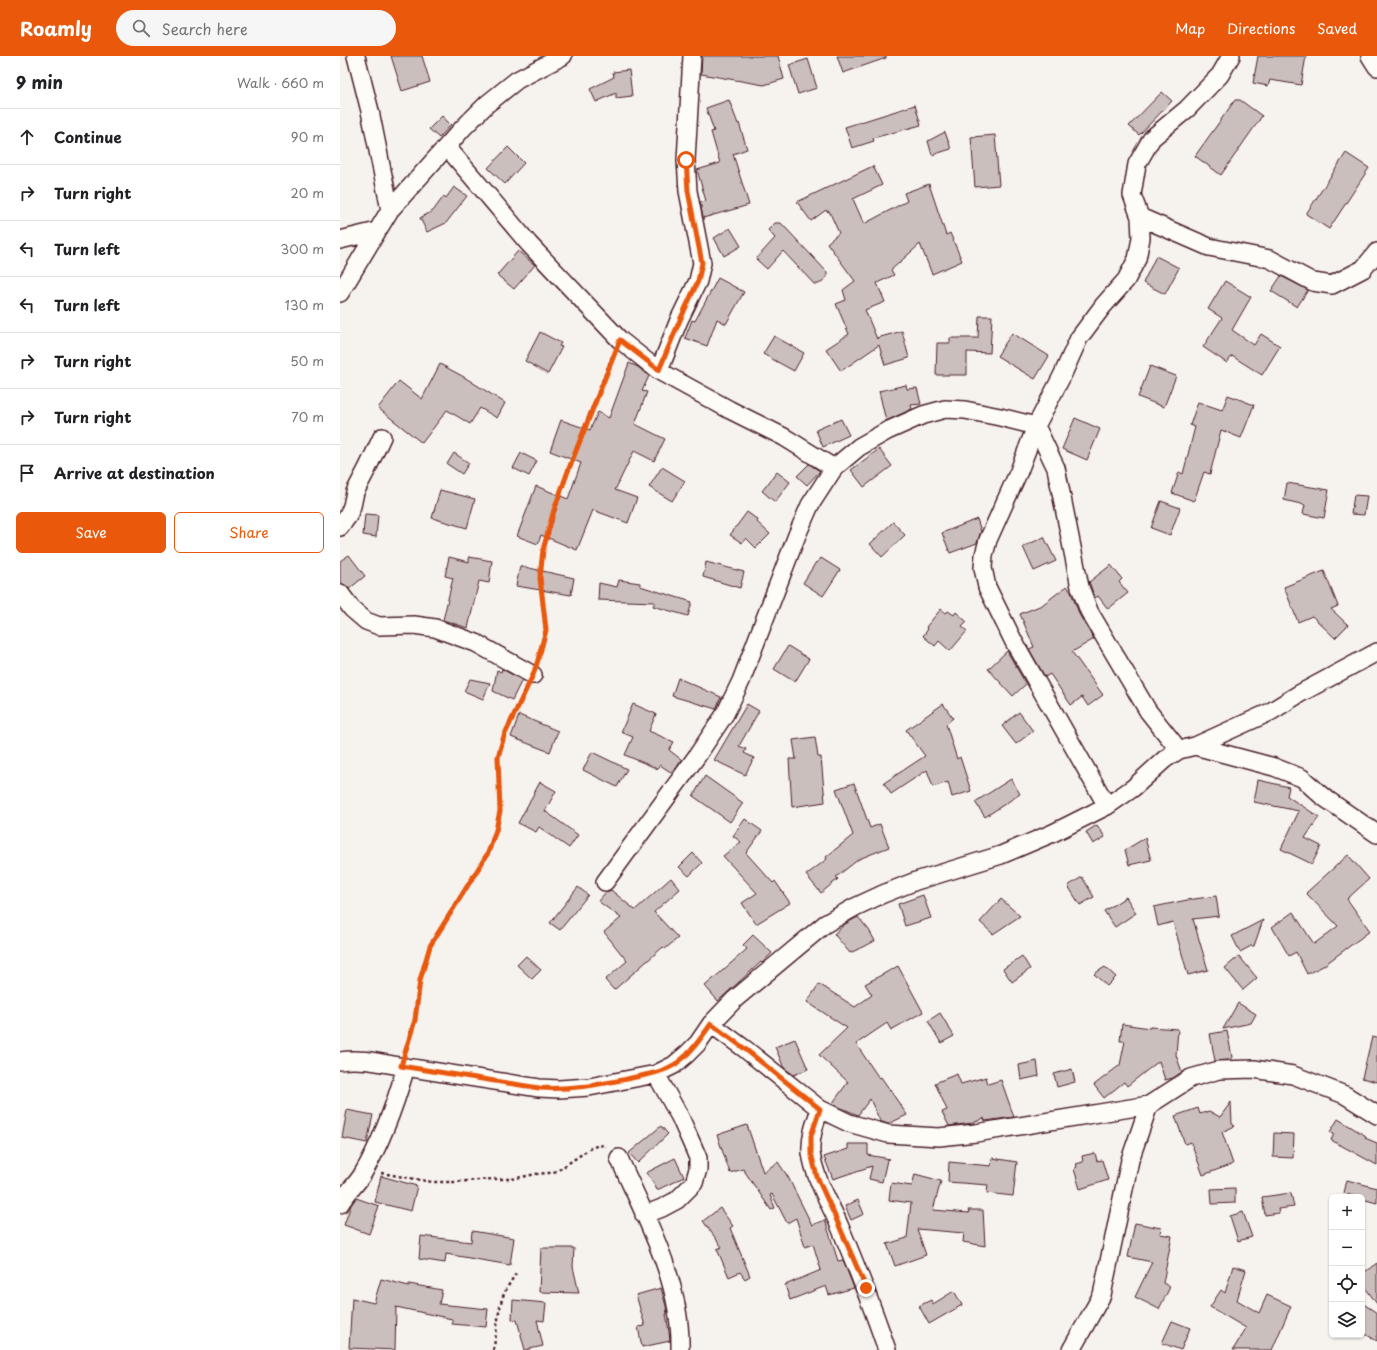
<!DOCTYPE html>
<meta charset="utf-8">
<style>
body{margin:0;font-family:"Playpen Sans",sans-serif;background:#f6f6f6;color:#202124}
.controls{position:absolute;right:12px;bottom:12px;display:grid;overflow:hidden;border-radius:6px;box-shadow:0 1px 3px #0004}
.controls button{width:36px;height:36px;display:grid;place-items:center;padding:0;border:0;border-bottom:1px solid #e0e0e0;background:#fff;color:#202124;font:20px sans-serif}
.stop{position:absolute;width:12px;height:12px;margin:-9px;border:3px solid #ea580c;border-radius:50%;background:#fff}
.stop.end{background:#ea580c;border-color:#fff;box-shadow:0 1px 4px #0008}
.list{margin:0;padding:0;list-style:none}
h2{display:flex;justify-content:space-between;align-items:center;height:52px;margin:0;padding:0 16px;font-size:17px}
h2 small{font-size:13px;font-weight:400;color:#757577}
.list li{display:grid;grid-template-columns:26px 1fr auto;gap:12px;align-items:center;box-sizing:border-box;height:56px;padding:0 16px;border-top:1px solid #e0e0e0}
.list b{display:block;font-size:15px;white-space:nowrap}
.list em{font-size:13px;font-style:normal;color:#757577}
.actions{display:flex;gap:8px;padding:12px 16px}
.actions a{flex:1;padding:9px 0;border:1px solid #ea580c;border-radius:6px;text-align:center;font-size:14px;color:#ea580c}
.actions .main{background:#ea580c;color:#fff}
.icon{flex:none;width:22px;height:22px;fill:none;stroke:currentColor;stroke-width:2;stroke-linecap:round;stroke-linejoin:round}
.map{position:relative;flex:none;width:1037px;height:1294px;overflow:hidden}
header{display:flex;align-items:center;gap:24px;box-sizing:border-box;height:56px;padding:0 20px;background:#ea580c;color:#fff}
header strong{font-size:19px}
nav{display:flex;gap:22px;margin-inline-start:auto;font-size:14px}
.search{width:280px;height:36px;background:#f6f6f6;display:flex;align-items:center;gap:10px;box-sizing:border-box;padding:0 14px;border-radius:22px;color:#757577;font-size:15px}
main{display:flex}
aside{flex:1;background:#fff}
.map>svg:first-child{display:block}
.building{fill:#cbbfbe;stroke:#4a1f2b}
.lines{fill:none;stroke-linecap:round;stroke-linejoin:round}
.minor-casing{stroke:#4a1f2b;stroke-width:20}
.path{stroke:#4a1f2b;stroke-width:2.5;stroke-dasharray:3 3;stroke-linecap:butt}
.minor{stroke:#fdfcf7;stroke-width:17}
.route{stroke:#ea580c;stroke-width:5}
</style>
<header>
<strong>Roamly</strong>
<div class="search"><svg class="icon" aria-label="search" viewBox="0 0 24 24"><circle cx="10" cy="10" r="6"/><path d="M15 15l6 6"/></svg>Search here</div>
<nav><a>Map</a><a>Directions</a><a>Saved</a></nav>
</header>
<main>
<aside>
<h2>9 min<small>Walk · 660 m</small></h2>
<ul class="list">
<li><svg class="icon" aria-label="ahead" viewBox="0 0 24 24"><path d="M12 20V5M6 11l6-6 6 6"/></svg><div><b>Continue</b></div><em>90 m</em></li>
<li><svg class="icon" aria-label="right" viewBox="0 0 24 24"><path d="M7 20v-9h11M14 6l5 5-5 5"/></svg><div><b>Turn right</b></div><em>20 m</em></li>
<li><svg class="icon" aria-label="left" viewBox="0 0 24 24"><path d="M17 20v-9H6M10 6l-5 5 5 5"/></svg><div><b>Turn left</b></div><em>300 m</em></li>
<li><svg class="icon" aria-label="left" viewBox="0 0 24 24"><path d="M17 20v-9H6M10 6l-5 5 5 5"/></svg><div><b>Turn left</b></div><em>130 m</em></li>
<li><svg class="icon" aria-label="right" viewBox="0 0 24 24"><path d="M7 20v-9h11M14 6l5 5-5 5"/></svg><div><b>Turn right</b></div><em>50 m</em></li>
<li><svg class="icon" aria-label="right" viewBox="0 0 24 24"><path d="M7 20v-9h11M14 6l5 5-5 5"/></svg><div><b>Turn right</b></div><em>70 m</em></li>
<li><svg class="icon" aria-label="arrive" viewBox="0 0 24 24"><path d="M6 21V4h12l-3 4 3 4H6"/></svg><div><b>Arrive at destination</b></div></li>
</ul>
<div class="actions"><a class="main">Save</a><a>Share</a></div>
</aside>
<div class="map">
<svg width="1037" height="1294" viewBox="0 0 1037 1294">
<rect width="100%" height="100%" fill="#f6f3ef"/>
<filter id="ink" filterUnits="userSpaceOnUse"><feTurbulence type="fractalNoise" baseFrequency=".025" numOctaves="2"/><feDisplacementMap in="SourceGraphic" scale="8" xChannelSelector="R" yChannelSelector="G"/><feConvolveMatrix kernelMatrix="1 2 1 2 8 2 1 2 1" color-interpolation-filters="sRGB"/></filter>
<g filter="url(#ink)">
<path class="building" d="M51 0H82L90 26 62 35Z
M362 0H438L444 23 424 29 361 18Z
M497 0H546V2L503 17Z
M918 0H966L961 29 930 24 928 30 913 27Z
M468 3 477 32 458 38 449 9Z
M289 14 292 40 276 42V37L256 46 250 33 274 21 273 16Z
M822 36 832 45 799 79 789 70Z
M389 44 398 68 399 67 407 93 393 98 409 149 363 162 360 146 366 145 357 114 380 107 371 76 374 75 366 52Z
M895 44H900L922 60 881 119 855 100Z
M575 49 581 69 533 82 534 85 512 92 505 71Z
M102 60 111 69 99 82 89 73Z
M605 76 611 93 592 99 588 85Z
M655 79 659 129 635 131 631 81Z
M168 91 184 107 165 128 148 112Z
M1006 97 1029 112 989 173 966 158Z
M533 110 542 129 513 143 524 168 567 145 564 137 589 128 606 179 610 177 622 205 592 218 580 188 551 214 554 219 537 227 545 246 525 254 537 283V282L562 275 569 302 545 309 539 289 501 315 486 293 509 278 496 248 506 244 503 234 515 225 487 187 499 177 489 155 487 156 486 154 471 165 457 146Z
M114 131 127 140 106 167 87 176 80 162 93 155 104 140 106 142Z
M435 167H441L487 216V221L479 228H474L443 195 427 213 416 203 435 182 428 174Z
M390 172 401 190 384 200 374 182Z
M178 195 195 209 174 233 157 219Z
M816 200 839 212 825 238 803 227Z
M941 220 968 234 957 251 931 235Z
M378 222 404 236 386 268 377 263 367 290 345 282 352 264 355 265Z
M885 225 911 241 892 274 914 289 921 278 940 290 922 319 892 300 887 307 863 291 882 262 868 253Z
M639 260H652L650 297 627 296V319H596L597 287H610V282H638Z
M200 276 221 287 219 290 222 291 208 318 185 305Z
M672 277 709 300 695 323 657 300Z
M434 280 464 297 454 315 423 298Z
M289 307 298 311 309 320 302 335 307 336 295 368 325 383 314 405 294 395 275 434 297 442 288 467 253 454 237 494 201 479 198 488 177 480 196 430 228 443 241 407 210 395 221 364 250 374 258 356 269 362Z
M100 308 124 321 165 347 157 362 140 352 130 368 107 354 82 387 38 352 59 325 82 343Z
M810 310 836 320 824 351 798 341Z
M566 329 567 333 577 332 581 348 571 349 572 353 546 365 539 335Z
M888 339 914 349 901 382 881 374 870 418 864 416 854 445 832 437 839 416 843 418 855 371 850 369 858 346 882 354Z
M735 362 760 373 747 404 722 393Z
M501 363 509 379 483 391 476 374Z
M539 393 552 410 524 431 511 414Z
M114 397 129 407 122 418 107 408Z
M181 397 197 405 189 420 173 412Z
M469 408 480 415 467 429 457 420Z
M322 411 345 425 332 445 309 431Z
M437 416 450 426 435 446 422 435Z
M947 427 989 434 984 462 963 458 965 449 944 444Z
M100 434 135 443 127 472 92 462Z
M1014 439 1027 440 1024 459 1011 458Z
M821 445 840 452 830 479 811 472Z
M407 456 418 464 417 466 430 478 416 492 406 482 402 487 390 479Z
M25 458 38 459 36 481 23 479Z
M637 463 641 475 637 487 610 497 602 477Z
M553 466 565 479 542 501 530 488Z
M704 481 716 505 694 515 683 491Z
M9 499 25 520 9 533 0 526V505Z
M109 501 129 506V501L152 505 149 527 139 525 128 572 103 564 113 522 105 520Z
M481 502 500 514 483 540 463 527 476 506 477 507Z
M366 506 404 516 400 532 363 521Z
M771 509 782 523 779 526 788 537 768 553 758 540 755 542 749 526Z
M180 510 234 522 231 539 176 530Z
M984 515 998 550 991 553 1008 569 995 582 972 560 958 566 944 531Z
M279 524 300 527V530L352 546 348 560 313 550 315 546 258 544 259 527 277 531Z
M727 530 731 536 740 560 754 583 732 596 763 639 748 650 742 641 731 649 710 618 705 621 689 593 694 591 680 558 702 549Z
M601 553 606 557 608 555 614 559 616 556 627 566 622 571 627 575 610 595 599 585 595 590 583 580 588 573 586 571Z
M448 590 469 603 455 626 434 613Z
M667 595 686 628 673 640 648 613Z
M162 613 182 624 172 644 153 635 157 614 161 616Z
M338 622 381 641 376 653 332 640Z
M130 623 150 627 143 643 124 635Z
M293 648 316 658 309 675 334 686 329 694 342 704 332 717 320 709 318 713 285 699 293 681 281 676Z
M407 648 419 655 399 690 406 693 404 697 414 702 405 719 374 704Z
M603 648 613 662 606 668 617 703 620 701 631 735 612 741 608 726 593 731 587 714 551 738 544 727 585 700 566 674Z
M679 656 693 675 676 688 662 670Z
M179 659 218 675 210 696 171 681Z
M475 681 478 701H481L485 746 452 751 449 703H456L453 684Z
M252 696 287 713 277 731 243 714Z
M365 720 403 747 390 766 353 740Z
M671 723 680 738 645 761 635 746Z
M918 724 949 731 947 740 979 761 965 782 981 790 972 808 941 793 959 755 914 746Z
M200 726 216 735 205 755 238 779 229 792 199 771 196 776 178 767Z
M514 727 530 772 540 768 549 791 519 803 496 821 498 823 481 837 466 819 487 803 486 801 513 779 496 733Z
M405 763 422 775 406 797 433 827 435 825 450 847 416 868 402 847 417 837 383 800 401 786 393 780Z
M757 769 765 781 753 788 746 776Z
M805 782 811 804 789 809 785 794Z
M353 797 362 807 349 820 339 811Z
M1008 799 1029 823 1007 843 1030 875 983 910 967 918 956 896 949 900 932 871 953 856 974 888 998 870 966 837Z
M742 821 754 841 740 849 728 830Z
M331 822 340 833 314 856 338 882 325 893 323 891 274 934 265 924 287 905 264 876 281 862 258 845 266 836 271 834 295 854Z
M238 831 248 839 220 874 210 867Z
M583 839 591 862 565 870 558 848Z
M876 840 879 860 853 863 868 914 848 919 833 866 818 870 814 851 847 844Z
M786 841 796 857 775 871 764 855Z
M661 843 680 860 653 878 640 866Z
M518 861 529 874 535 885 510 897 494 878 505 868Z
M923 864 914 890H911L900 896 892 880Z
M413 879 432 897 422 907 421 906 378 945 365 930 407 893 403 889Z
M186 900 201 914 192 923 177 909Z
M682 900 690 913 672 926 663 913Z
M899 900 917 922 903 934 885 912Z
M558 910 583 956 551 974 547 967 516 988 539 1022 541 1021 567 1059 548 1068 540 1065 530 1043 518 1059 492 1048 508 1026 479 999 507 972 467 946 479 928 515 951 532 939 525 928Z
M765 911 776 921 767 930 754 918Z
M898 947 916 958 911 967 883 973Z
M600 957 614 980 601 987 588 965Z
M782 968 810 972V971L838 973 836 999 842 1016 833 1022 825 1024 819 1005 787 1030 784 1026 764 1042 754 1029 780 1009 785 985H780Z
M887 975 892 1001 890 1004 875 1005 870 978Z
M1032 981 1037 982V1026L1022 1022Z
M455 983 468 1013 454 1019 444 1012 435 991Z
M697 1005 699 1020 681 1024 679 1009Z
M732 1013 735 1026 717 1031 714 1018Z
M617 1018 621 1028 646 1021 648 1028 661 1024 674 1061 645 1065 644 1062 633 1067 609 1070 602 1056 607 1054 595 1027Z
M891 1046 892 1068 895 1070 882 1076 893 1108 863 1119 851 1086 845 1088 835 1060 858 1052 860 1058 869 1055 880 1061Z
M7 1054 33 1059 27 1087 2 1082Z
M998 1063 1026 1080 1025 1082 1037 1087V1109L991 1084 994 1078 990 1076Z
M407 1069 423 1116 438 1106 448 1121 472 1169 485 1164 498 1205 503 1204 514 1232 489 1239 486 1230 450 1244 445 1229 481 1214 473 1188 465 1191 456 1162 447 1167 432 1138 430 1139 435 1152 431 1154 403 1113 390 1117 377 1079Z
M321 1070 328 1078 298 1107 289 1097Z
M934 1077 954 1078 953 1102 933 1101Z
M508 1088H528V1099L550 1103 547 1104 542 1126 529 1123 532 1110 493 1123 484 1101 508 1093Z
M755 1097 757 1105 762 1104 768 1124 740 1133 734 1113 737 1111 736 1108 743 1106 742 1100Z
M335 1102 344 1121 317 1134 312 1124 306 1117Z
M652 1102 677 1106 673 1140 647 1137 648 1129 608 1126 609 1106 651 1110Z
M575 1118 601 1125 593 1154 629 1157 628 1154H643L645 1190 623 1186 624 1177 577 1173 586 1199 555 1210 547 1188 567 1182 571 1147 549 1144 551 1127 572 1130Z
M41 1120 77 1130 71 1155 35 1146Z
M1007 1124 1037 1132V1147L1022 1143V1141H1016L1004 1137Z
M895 1132V1147L872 1148 871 1133Z
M951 1137 954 1151 938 1153 939 1157 925 1159 922 1141Z
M16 1142 39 1150 29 1178 4 1169 11 1149Z
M518 1144 524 1158 511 1164 505 1150Z
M380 1152 393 1170 390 1172 410 1220 405 1223 400 1216 389 1221 377 1193 382 1191 363 1165Z
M903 1156 912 1181 898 1185 890 1160Z
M795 1167 821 1172 820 1178 832 1180 823 1227 830 1231 819 1253 795 1241 812 1206 788 1201Z
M132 1175 174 1182 170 1209 106 1198 105 1207 79 1203 81 1180 131 1186Z
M201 1192H234L233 1211 239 1237 199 1236Z
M1037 1207V1248L1022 1227V1218Z
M893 1210 906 1214 897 1244 919 1257 927 1239 951 1250 932 1294H893L906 1272 870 1251 881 1234 885 1237Z
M41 1223 69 1230V1228L102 1234 99 1248 148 1253 146 1271 112 1268V1263L56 1251 55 1294 9 1292 12 1242 34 1247Z
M321 1232 326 1250 327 1258H326L329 1276 330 1285 302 1291 298 1271 305 1270 296 1239Z
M614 1235 622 1249 589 1268 579 1250 591 1244 593 1248Z
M173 1244 206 1247 204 1265 197 1264 203 1290 185 1294 177 1264 172 1263Z
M1022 1247 1037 1257V1285L1022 1276Z
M832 1265 850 1272 841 1294 822 1287Z"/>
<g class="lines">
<defs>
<path id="minor" d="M16 0 30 55 50 154
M1030 0 1037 11
M107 91 189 188 280 284 319 315 390 354 444 381 494 412
M800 161 869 191 930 203 973 226 992 229 1023 213 1037 196
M0 184 37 175
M0 237 50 154 123 72 147 48 177 24 223 0
M319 315 339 264 358 225 362 207 348 135 346 104 352 0
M0 471 8 460 12 450 15 436 27 413 42 381
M0 537 12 553 26 565 39 570 74 569 95 572 136 587 193 619
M855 690 934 711 962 722 982 740 1037 778
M767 750 674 586 647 531 643 512 644 499 648 484 679 415 696 370 722 320 739 282 763 250 786 224 797 203 801 182 800 161 792 139 797 108 812 82 847 53 880 19 891 0
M265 826 357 700 385 658 401 625 457 479 470 449 494 412 519 391 547 375 583 359 605 353 625 354 660 361 696 370 716 412 740 531 749 555 808 655 839 694
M371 968 405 993 480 1053 509 1067 548 1078 599 1081 636 1077 809 1049
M0 1005C24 1001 48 1009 72 1012 114 1019 157 1025 199 1032L219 1033 249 1031 316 1018 334 1009 347 998 358 987 371 968 395 943 485 868 515 851 543 838 576 825 661 799 713 777 767 750 793 732 825 703 839 694 855 690 930 656 959 638 1037 596
M480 1053C475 1067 470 1081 471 1097 475 1124 490 1147 500 1171 517 1212 533 1252 547 1294
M279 1102C306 1163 342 1226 340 1294
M0 1148C6 1137 16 1129 22 1119 42 1086 55 1049 66 1011
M304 1159 322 1152 337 1144 354 1127 358 1113V1102L352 1088 340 1061 316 1018
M731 1294 762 1239 790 1104 809 1049 851 1022 879 1014 914 1013 953 1019 1005 1039 1037 1059"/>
</defs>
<use href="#minor" class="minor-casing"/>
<path class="path" d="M199 602 206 574 200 522 203 494 215 454 228 415 273 299
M66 994 75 964 80 924 90 890 148 797 156 774 160 755 158 701 164 680 186 633
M41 1117 92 1126H114L153 1123H172L196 1118 209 1117 217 1115 251 1092 259 1089 266 1090
M153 1294C157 1278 157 1263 161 1247 163 1236 171 1226 176 1217"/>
<use href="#minor" class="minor"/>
</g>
</g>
<g class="lines" filter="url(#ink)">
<path class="route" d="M346 104 348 135 362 207 358 225 340 264 319 314 280 284 228 415 214 454 203 494 200 522 206 574 198 604 193 619 164 680 158 701 160 755 156 774 148 797 90 890 80 924 75 964 61 1010 199 1032C231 1034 256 1029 287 1023 303 1019 319 1018 334 1009 350 999 360 983 371 968L405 993 480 1053 471 1080V1097L477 1121 494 1158 526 1232"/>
</g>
</svg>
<div class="controls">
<button>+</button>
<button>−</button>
<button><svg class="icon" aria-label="locate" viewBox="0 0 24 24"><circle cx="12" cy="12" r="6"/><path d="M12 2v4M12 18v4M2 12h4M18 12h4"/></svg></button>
<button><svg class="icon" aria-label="layers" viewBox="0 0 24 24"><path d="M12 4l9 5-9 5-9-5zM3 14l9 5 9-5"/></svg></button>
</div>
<div class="stop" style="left:346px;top:104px"></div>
<div class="stop end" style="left:526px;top:1232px"></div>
</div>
</main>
